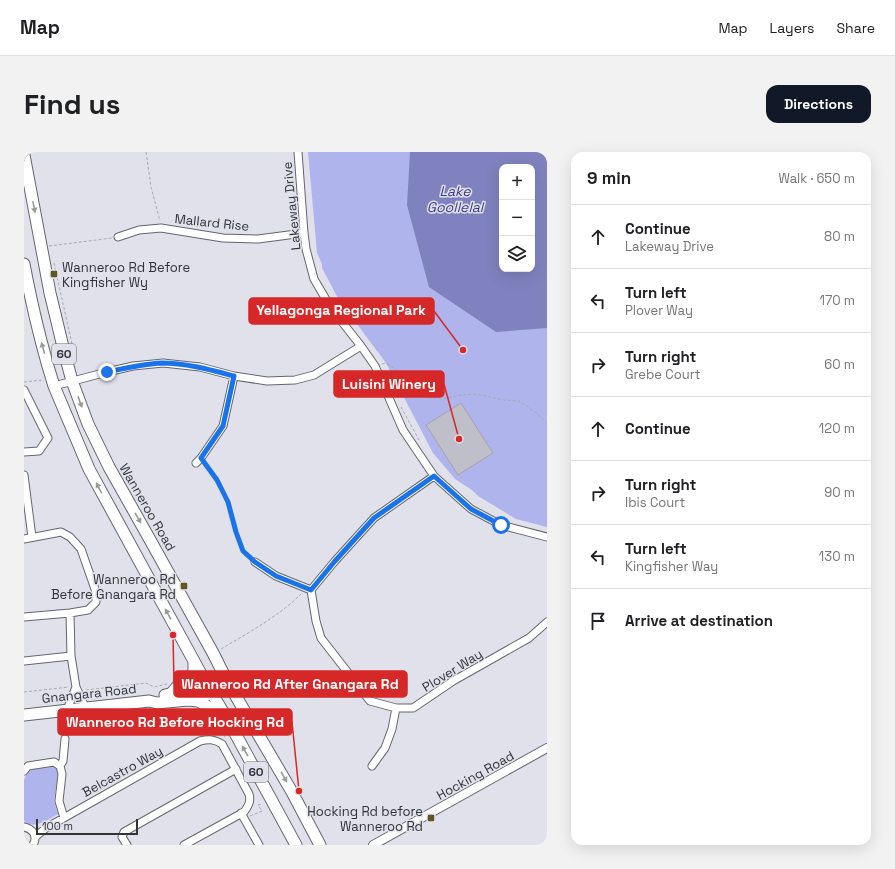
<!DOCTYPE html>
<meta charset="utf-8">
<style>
body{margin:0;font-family:"Space Grotesk",sans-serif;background:#f2f2f2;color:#202124}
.controls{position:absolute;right:12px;top:12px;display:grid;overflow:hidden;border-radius:8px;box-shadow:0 4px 16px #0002}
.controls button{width:36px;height:36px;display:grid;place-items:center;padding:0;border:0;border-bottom:1px solid #e0e0e0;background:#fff;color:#202124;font:20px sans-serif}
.scale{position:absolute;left:12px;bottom:10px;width:102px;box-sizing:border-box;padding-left:4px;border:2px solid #323337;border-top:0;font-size:11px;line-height:14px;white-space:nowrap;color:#323337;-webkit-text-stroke:3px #e0e1eb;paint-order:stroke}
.stop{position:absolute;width:12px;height:12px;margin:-9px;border:3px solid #1a73e8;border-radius:50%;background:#fff}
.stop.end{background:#1a73e8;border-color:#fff;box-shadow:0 1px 4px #0008}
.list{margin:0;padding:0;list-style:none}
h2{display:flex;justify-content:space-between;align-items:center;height:52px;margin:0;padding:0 16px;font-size:17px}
h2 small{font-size:13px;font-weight:400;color:#757577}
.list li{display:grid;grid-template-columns:26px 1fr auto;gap:12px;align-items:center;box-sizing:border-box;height:64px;padding:0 16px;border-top:1px solid #e0e0e0}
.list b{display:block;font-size:15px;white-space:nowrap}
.list p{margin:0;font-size:13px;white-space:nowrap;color:#757577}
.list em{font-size:13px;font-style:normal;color:#757577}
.icon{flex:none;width:22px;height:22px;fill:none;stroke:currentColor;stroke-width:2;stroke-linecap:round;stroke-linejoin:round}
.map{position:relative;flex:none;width:523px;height:693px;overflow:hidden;border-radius:12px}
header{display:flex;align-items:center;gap:24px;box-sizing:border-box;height:56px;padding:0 20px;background:#fff;border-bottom:1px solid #e0e0e0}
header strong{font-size:19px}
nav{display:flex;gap:22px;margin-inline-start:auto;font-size:14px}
.intro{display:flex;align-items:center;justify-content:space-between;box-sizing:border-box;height:96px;padding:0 24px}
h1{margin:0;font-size:28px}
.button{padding:10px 18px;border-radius:12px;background:#111827;color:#fff;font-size:14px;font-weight:700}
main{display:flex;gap:24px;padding:0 24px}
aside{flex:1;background:#fff;border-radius:12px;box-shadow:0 4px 16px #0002}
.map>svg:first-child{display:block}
.green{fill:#b0b4ec;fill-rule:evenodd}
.water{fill:#7f82be;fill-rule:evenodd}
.building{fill:#bebfc9;stroke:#a2a3ad}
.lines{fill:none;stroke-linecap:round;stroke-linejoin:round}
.minor-casing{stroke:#65656f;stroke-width:9}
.tertiary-casing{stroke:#65656f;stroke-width:10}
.primary-casing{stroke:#65656f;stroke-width:13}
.trunk-casing{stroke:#65656f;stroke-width:13}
.path{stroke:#a8a9b1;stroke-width:1;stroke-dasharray:3 2;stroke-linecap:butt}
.minor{stroke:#fff;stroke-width:7}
.tertiary{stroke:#fff;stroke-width:8}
.primary{stroke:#fff;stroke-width:11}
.trunk{stroke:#fff;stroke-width:11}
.oneway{fill:#98999b}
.route{stroke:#1a73e8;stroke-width:5}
.poi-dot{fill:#615622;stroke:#e0e1eb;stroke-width:1.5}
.labels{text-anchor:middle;stroke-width:3;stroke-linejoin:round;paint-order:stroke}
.shield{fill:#e0e1eb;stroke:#66676d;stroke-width:1}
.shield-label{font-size:12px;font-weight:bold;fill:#323337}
.street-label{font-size:13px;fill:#323337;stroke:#e0e1eb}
.poi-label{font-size:13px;fill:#323337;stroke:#e0e1eb;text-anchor:end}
.water-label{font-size:14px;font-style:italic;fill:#3d3a84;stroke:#e0e1eb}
.leader{fill:none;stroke:#d62828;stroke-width:1.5}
.callout-dot{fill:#d62828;stroke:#e0e1eb;stroke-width:1.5}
.callout{fill:#d62828;stroke:#d62828;stroke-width:1.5}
.callout-label{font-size:14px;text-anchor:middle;font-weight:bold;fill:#fff}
</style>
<header>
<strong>Map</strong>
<nav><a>Map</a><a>Layers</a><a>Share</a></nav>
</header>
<div class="intro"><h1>Find us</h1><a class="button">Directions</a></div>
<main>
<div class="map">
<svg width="523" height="693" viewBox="0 0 523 693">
<rect width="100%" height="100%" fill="#e0e1eb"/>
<path class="green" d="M284 0H523V375L492 367 454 344 448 338 431 327 409 301 362 211 315 148 298 116V112L293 101ZM478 15H508V117H478Z
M29 613 33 616 34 622 30 649 34 662C25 667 10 678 0 669V628L5 616Z"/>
<path class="water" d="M386 0H523V176L472 180 405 135 383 53ZM478 15H508V117H478Z"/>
<path class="building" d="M437 251 469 301 434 323 402 273Z"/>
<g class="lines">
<defs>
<path id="minor" d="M274 0 280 81 282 97 290 127 307 156 337 194 351 214 379 278 410 324 447 357 477 373 523 385
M94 85 115 78 137 76 199 86 234 87 280 81
M30 234 83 220 109 214 139 211 176 215 210 224 243 229 271 228 290 223 337 194
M0 238 24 286 15 299 0 300
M172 311 177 306 199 274 210 224
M0 323 8 385
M410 324 350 366 311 409 287 438 292 469 297 486 346 549 372 556H389L429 529 505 486 523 470
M0 387 37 380 46 385 57 397 72 440V450L64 458 46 461 0 465
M231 410 252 424 287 438
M46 461 47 504 52 535 61 555
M0 509 47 504
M43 558 52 535
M36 614 39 609 41 587
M348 614 361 596 368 577 372 556
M0 619 4 614 30 610 36 614 38 622 35 649 40 666
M217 661 235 693
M0 675C9 677 14 684 9 693
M11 685 22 676 176 589C185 587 190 587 198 592L225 642C227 649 225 653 220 660L160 693
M103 693 98 685 100 680 212 617"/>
<path id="tertiary" d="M349 693 523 596"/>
<path id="primary" d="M141 543 203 529
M0 563 125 549 133 551 164 548 208 536"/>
<path id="trunk" d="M0 3 26 141 40 199 48 229 64 272 85 315 125 386 189 501 203 529 268 640 296 693
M0 112C8 154 17 193 30 234L65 317 183 533 205 570 272 693
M147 542 156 531 162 529 169 521 170 518V509
M164 548 174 549 180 552 201 567"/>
</defs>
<use href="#minor" class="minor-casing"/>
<use href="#tertiary" class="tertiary-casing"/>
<use href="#primary" class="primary-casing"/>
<use href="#trunk" class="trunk-casing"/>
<path class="path" d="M122 0 127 35 136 69
M25 94 88 86
M30 111 50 201
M358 212 362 211 371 217 380 229 391 239 406 246H423L437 243 452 242 480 248 495 249 511 260 523 271
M0 230 19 228
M377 255 395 288
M182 312 193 328 204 350 212 380 219 399 226 405
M197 497C224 481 255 464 277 442
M62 538 122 531 130 535 143 532
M0 540 45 535
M195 574 201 585
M183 581 191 576 194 582 198 580
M226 664 238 659 234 653 238 652"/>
<use href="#minor" class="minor"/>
<use href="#tertiary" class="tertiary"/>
<use href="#primary" class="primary"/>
<use href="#trunk" class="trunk"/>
</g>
<defs><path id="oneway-solid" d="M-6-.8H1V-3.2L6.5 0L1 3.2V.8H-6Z"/></defs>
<g class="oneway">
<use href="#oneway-solid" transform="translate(10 55) rotate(79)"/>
<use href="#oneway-solid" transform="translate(19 196) rotate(-105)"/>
<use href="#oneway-solid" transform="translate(56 250) rotate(70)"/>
<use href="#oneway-solid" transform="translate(75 336) rotate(-118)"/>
<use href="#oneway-solid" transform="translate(114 366) rotate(60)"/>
<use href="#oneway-solid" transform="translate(144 462) rotate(-119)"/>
<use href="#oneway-solid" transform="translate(221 599) rotate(-119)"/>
<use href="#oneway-solid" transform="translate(260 625) rotate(61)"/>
</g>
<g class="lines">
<path class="route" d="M83 220C101 216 119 212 138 211 162 211 187 218 210 224L199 274 177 306 193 328 204 350 212 380 219 399 231 410 252 424 287 438 311 409 350 366 410 324 447 357 477 373"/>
</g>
<g class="poi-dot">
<rect x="26" y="118" width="8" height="8" rx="2"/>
<rect x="156" y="430" width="8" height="8" rx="2"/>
<rect x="403" y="662" width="8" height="8" rx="2"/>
</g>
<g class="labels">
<g class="shield">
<rect x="28" y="192" width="24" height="20" rx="3"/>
<rect x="220" y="610" width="24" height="20" rx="3"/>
</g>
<g class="shield-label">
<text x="40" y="206">60</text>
<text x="232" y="624">60</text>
</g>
<g class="street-label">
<text transform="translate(267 54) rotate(-96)" y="5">Lakeway Drive</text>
<text transform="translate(188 70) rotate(6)" y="5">Mallard Rise</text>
<text transform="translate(124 355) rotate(60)" y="5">Wanneroo Road</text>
<text transform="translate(428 518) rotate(-32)" y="5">Plover Way</text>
<text transform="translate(65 541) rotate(-6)" y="5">Gnangara Road</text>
<text transform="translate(98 619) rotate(-29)" y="5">Belcastro Way</text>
<text transform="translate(451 623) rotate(-29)" y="5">Hocking Road</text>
</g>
<g class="poi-label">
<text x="38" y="120" text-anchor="start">Wanneroo Rd Before<tspan x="38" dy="15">Kingfisher Wy</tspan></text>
<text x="152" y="432">Wanneroo Rd<tspan x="152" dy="15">Before Gnangara Rd</tspan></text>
<text x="399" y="664">Hocking Rd before<tspan x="399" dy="15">Wanneroo Rd</tspan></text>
</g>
<g class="water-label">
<text x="431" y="44">Lake<tspan x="431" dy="16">Goollelal</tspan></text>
</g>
</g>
<path class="leader" d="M439 198L410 159M435 287L420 232M149 483L150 532M275 639L268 570"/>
<g class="callout-dot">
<circle cx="439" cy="198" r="4"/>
<circle cx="435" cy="287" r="4"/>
<circle cx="149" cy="483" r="4"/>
<circle cx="275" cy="639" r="4"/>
</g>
<g class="callout">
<rect x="225" y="146" width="185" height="26" rx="4"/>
<rect x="310" y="219" width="110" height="26" rx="4"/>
<rect x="150" y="519" width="233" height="26" rx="4"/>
<rect x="34" y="557" width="234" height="26" rx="4"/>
</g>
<g class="callout-label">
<text x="317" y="163">Yellagonga Regional Park</text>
<text x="365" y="237">Luisini Winery</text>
<text x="266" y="537">Wanneroo Rd After Gnangara Rd</text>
<text x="151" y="575">Wanneroo Rd Before Hocking Rd</text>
</g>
</svg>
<div class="controls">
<button>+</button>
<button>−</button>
<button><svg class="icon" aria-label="layers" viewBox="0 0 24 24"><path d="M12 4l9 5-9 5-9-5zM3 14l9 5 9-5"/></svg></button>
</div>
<div class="scale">100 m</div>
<div class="stop" style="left:477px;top:373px"></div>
<div class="stop end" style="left:83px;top:220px"></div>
</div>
<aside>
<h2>9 min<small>Walk · 650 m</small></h2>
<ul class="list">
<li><svg class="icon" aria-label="ahead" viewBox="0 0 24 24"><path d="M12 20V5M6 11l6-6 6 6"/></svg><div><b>Continue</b><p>Lakeway Drive</p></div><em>80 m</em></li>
<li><svg class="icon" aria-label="left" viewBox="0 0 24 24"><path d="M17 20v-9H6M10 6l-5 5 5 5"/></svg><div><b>Turn left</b><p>Plover Way</p></div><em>170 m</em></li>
<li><svg class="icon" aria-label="right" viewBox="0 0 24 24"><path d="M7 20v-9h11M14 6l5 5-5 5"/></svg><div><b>Turn right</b><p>Grebe Court</p></div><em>60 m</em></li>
<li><svg class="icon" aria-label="ahead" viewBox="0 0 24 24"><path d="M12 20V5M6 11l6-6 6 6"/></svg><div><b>Continue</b></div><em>120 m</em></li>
<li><svg class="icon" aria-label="right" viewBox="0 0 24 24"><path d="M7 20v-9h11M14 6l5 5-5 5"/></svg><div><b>Turn right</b><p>Ibis Court</p></div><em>90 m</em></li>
<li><svg class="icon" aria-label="left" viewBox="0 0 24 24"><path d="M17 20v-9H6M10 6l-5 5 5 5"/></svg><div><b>Turn left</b><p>Kingfisher Way</p></div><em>130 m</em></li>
<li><svg class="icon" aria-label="arrive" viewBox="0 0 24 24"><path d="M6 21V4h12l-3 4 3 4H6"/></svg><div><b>Arrive at destination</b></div></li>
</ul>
</aside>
</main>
